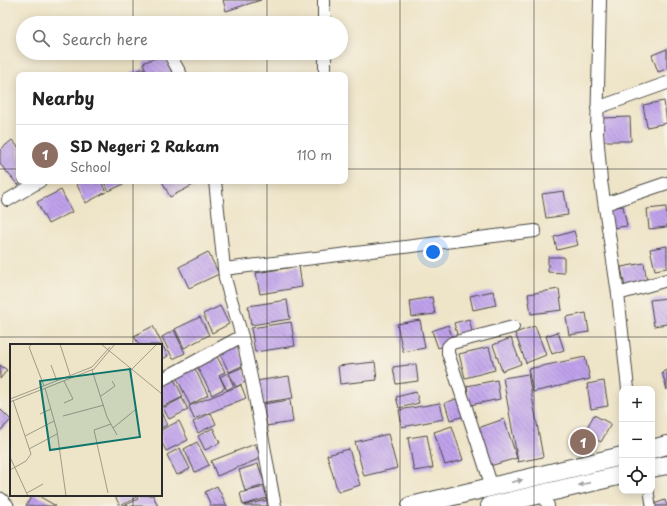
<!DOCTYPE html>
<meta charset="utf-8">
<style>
body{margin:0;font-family:"Playpen Sans",sans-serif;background:#f2f2f2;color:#222}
.controls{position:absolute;right:12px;bottom:12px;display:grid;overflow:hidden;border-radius:8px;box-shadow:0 2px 10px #0003}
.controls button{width:36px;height:36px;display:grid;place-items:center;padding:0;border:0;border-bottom:1px solid #e0e0e0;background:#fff;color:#222;font:20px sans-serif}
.you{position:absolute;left:433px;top:252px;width:14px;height:14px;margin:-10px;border:3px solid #fff;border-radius:50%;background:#1a73e8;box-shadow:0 0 0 6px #1a73e833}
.badge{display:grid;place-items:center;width:26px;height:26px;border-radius:50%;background:#1a73e8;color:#fff;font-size:13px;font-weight:700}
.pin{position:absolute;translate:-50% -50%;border:2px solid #fff;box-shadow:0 1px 4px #0006}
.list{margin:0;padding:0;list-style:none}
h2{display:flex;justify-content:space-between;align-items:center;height:52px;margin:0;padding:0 16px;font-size:17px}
h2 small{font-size:13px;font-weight:400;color:#767676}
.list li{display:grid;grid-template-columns:26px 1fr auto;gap:12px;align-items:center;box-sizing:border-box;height:60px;padding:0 16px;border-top:1px solid #e0e0e0}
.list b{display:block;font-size:15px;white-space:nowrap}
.list p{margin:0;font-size:13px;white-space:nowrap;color:#767676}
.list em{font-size:13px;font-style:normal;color:#767676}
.icon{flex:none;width:22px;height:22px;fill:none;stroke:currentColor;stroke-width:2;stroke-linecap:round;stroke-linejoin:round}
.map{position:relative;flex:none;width:667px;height:506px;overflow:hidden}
.search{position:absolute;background:#fff;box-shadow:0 2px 10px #0003;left:16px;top:16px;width:332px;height:44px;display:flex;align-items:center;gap:10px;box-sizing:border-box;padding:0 14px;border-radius:22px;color:#767676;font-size:15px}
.panel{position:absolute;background:#fff;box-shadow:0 2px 10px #0003;left:16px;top:72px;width:332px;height:112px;border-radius:8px}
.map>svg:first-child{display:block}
.building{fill:url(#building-back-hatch)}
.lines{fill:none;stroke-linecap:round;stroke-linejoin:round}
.pedestrian-casing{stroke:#484742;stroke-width:11}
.minor-casing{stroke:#484742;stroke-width:14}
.tertiary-casing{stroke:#484742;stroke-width:17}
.secondary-casing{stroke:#484742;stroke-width:20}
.pedestrian{stroke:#fff;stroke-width:9}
.minor{stroke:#fff;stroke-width:12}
.tertiary{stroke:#fff;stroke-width:15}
.secondary{stroke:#fff;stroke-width:18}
.oneway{fill:#a0a0a0}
.grid{fill:none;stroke:#2b2b2b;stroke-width:1;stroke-opacity:0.55}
.inset-road{fill:none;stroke:#a09a89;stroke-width:1}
.view{fill:#0f766e;fill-opacity:0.15;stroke:#0f766e;stroke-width:2}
.inset-edge{fill:none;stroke:#2b2b2b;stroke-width:2}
</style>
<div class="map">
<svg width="667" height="506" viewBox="0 0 667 506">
<defs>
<pattern id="building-back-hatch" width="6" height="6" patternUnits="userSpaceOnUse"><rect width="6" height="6" fill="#c0a2ec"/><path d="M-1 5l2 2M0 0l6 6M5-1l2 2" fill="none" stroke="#9c84bf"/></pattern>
</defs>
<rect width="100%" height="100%" fill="#f7f3e8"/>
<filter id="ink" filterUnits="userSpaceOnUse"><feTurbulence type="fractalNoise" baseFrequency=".025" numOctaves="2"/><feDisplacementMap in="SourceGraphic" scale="8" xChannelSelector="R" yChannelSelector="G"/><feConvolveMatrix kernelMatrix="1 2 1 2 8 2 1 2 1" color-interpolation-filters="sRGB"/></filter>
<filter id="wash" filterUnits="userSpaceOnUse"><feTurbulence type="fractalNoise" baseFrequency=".012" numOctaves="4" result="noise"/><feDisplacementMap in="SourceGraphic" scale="16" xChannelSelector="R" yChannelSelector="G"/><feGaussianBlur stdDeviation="0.9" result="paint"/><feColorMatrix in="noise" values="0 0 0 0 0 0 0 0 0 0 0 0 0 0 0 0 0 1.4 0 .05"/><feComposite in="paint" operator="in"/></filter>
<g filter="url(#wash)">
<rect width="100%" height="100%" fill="#eee4c7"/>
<g id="blocks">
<path class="building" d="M223 0H261L226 11Z
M667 49V69L658 72 652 55Z
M164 54 173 75H148L143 63Z
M144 68 147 75H126Z
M664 101 667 123 647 127 643 105Z
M630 117 631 141H603L602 118Z
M12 140 19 148V181H23L18 185 0 164V150Z
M75 181H101L106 192 86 203Z
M103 181H130L109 191Z
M162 181H201L170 197Z
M61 190 72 212 48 224 37 202Z
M564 191 568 215 546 218 542 194Z
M623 206 627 226 612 228 608 208Z
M666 207 667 227 649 229 647 209Z
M574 231 578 245 557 250 554 237Z
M667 246V268L655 270 650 249Z
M208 252 219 274 189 288 179 267Z
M548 257H564V273L548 272Z
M644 263 647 283 625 287 621 267Z
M299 266 302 287 260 294 256 273Z
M559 289 562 310 531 314 528 294Z
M493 291 496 305 473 310 470 296Z
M432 297 435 314 412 317 410 301Z
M667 298V324L654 326 650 300Z
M287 300 290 319 251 325 248 306Z
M220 306 229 324 212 333 203 314Z
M586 313 589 332 569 335 566 317Z
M200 317 209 335 184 348 175 329Z
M469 319 473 335 458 338 454 323Z
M420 320 425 348 403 352 397 324Z
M291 322 295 346 255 352 251 328Z
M448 325 454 342 438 348 432 331Z
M153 326 168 356 161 360V345H139L134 336Z
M535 326 546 355 526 363 515 333Z
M174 330 185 353 173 359 162 337Z
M558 332 564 350 552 354 546 336Z
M511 338 521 364 502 371 493 345Z
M235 342 246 364 229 372 218 350Z
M489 347 495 370 465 378 459 354Z
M215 353 225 372 219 375 225 388 212 395 195 363Z
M585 357 590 379 533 392 528 369Z
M375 362 377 380 340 384 338 366Z
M416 364 418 381 396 384 393 367Z
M0 365 7 370 0 379Z
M193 365 208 395 190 405 175 374Z
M243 367 249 380 236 387 229 373Z
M667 370V390L662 372Z
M227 373 234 386 227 390 220 377Z
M528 374 543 457 518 462 503 378Z
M289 376 293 398 260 403 256 381Z
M174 379 183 397 162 407 161 386Z
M497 380 500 399 470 405 467 386Z
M604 381 608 406 591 409 587 384Z
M241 385 246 398 194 419 189 406Z
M416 392 419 403 399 408 396 397Z
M182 398 188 410 169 419 163 408Z
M459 398 465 416 450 420 445 403Z
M290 400 293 422 266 426 263 404Z
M440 403 444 419 402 427 399 410Z
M0 409 11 420 0 431Z
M161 412 167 425 161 428Z
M211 413 216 424 198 433 193 422Z
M594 415 611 424 601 442 584 433Z
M504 419 517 458 490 466 478 428Z
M179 421 188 440 166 451 161 441V430Z
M452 426 463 460 445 465 434 432Z
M213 428 220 443 205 450 198 436Z
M388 434 397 468 364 476 355 442Z
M427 435 433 468 414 471 408 438Z
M197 442 209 465 195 472 184 449Z
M255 444 261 458 217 476 211 461Z
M180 448 190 469 177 475 167 455Z
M349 449 360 485 338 492 327 455Z
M258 464 265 485 245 491 239 470Z
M217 486 227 506H211L205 492Z
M264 487 267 498 243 505 240 493Z
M32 495H37L56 506H26Z
M116 495H134L136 498 120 506 115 496Z
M136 495H153L158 506H124L138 499Z
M268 500 269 506H245V505Z
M665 500 667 506H655L654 504Z"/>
</g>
</g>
<g filter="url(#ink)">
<use href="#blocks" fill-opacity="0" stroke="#484742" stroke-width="1"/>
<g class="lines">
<defs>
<path id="pedestrian" d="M649 491 651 506"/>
<path id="minor" d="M324 0V23
M600 0 597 133 601 181 618 294 628 389
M169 53 181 75
M325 53V75
M597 108 667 83
M215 181 225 278C230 298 237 317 242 337 256 393 264 450 275 506
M8 200 40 181
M605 204 667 183
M224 269 535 231
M618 294 667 280
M161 380 242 336
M492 487 448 353V347L452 343 513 327
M544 493 548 506"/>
<path id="tertiary" d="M0 500 6 506"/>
<path id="secondary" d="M652 449 667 445
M652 468 667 465
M411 506 622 456
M490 506 622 475"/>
</defs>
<use href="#pedestrian" class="pedestrian-casing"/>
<use href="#minor" class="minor-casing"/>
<use href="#tertiary" class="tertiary-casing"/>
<use href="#secondary" class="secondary-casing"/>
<use href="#pedestrian" class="pedestrian"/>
<use href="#minor" class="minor"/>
<use href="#tertiary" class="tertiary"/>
<use href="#secondary" class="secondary"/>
</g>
<defs><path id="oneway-solid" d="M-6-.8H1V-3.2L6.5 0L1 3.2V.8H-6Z"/></defs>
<g class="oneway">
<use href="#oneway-solid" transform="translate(517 481) rotate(-13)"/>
<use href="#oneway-solid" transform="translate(584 484) rotate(167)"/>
</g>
</g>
<path class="grid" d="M133 0V23M267 0V23M400 0V506M534 0V506M133 53V75M267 53V75M0 169H19M345 169H667M133 181V345M267 181V506M0 337H667M133 495V506"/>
<g transform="translate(10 344)">
<rect width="152" height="152" fill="#eee4c7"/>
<path class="inset-road" d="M22 0 19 3 34 42M50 0 60 31M91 0 152 50M41 21 47 37M82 26 97 73 107 91M121 26 147 0M35 44 47 87 56 152M91 52 105 42 102 37M0 55 82 23 100 3M0 58 84 25 105 0M54 59 63 55 54 37M30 70 41 65M53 72 94 61M103 84 125 66M15 92 44 77M19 105 47 90M0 113 18 152M0 126 16 117 21 110 3 56M17 149 33 140M98 149 84 86 101 80"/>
<path class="view" d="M120 25 130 93 40 106 30 37Z"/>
<rect width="152" height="152" class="inset-edge"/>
</g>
</svg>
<div class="controls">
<button>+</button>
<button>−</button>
<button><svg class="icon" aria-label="locate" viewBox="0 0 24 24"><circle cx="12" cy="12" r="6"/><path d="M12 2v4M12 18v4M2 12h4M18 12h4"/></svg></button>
</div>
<div class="you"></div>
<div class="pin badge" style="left:583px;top:442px;background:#8d6e63">1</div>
<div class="search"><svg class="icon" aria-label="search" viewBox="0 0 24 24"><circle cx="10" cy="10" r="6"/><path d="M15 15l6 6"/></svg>Search here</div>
<section class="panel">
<h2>Nearby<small></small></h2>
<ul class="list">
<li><span class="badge" style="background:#8d6e63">1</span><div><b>SD Negeri 2 Rakam</b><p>School</p></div><em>110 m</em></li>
</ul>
</section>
</div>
